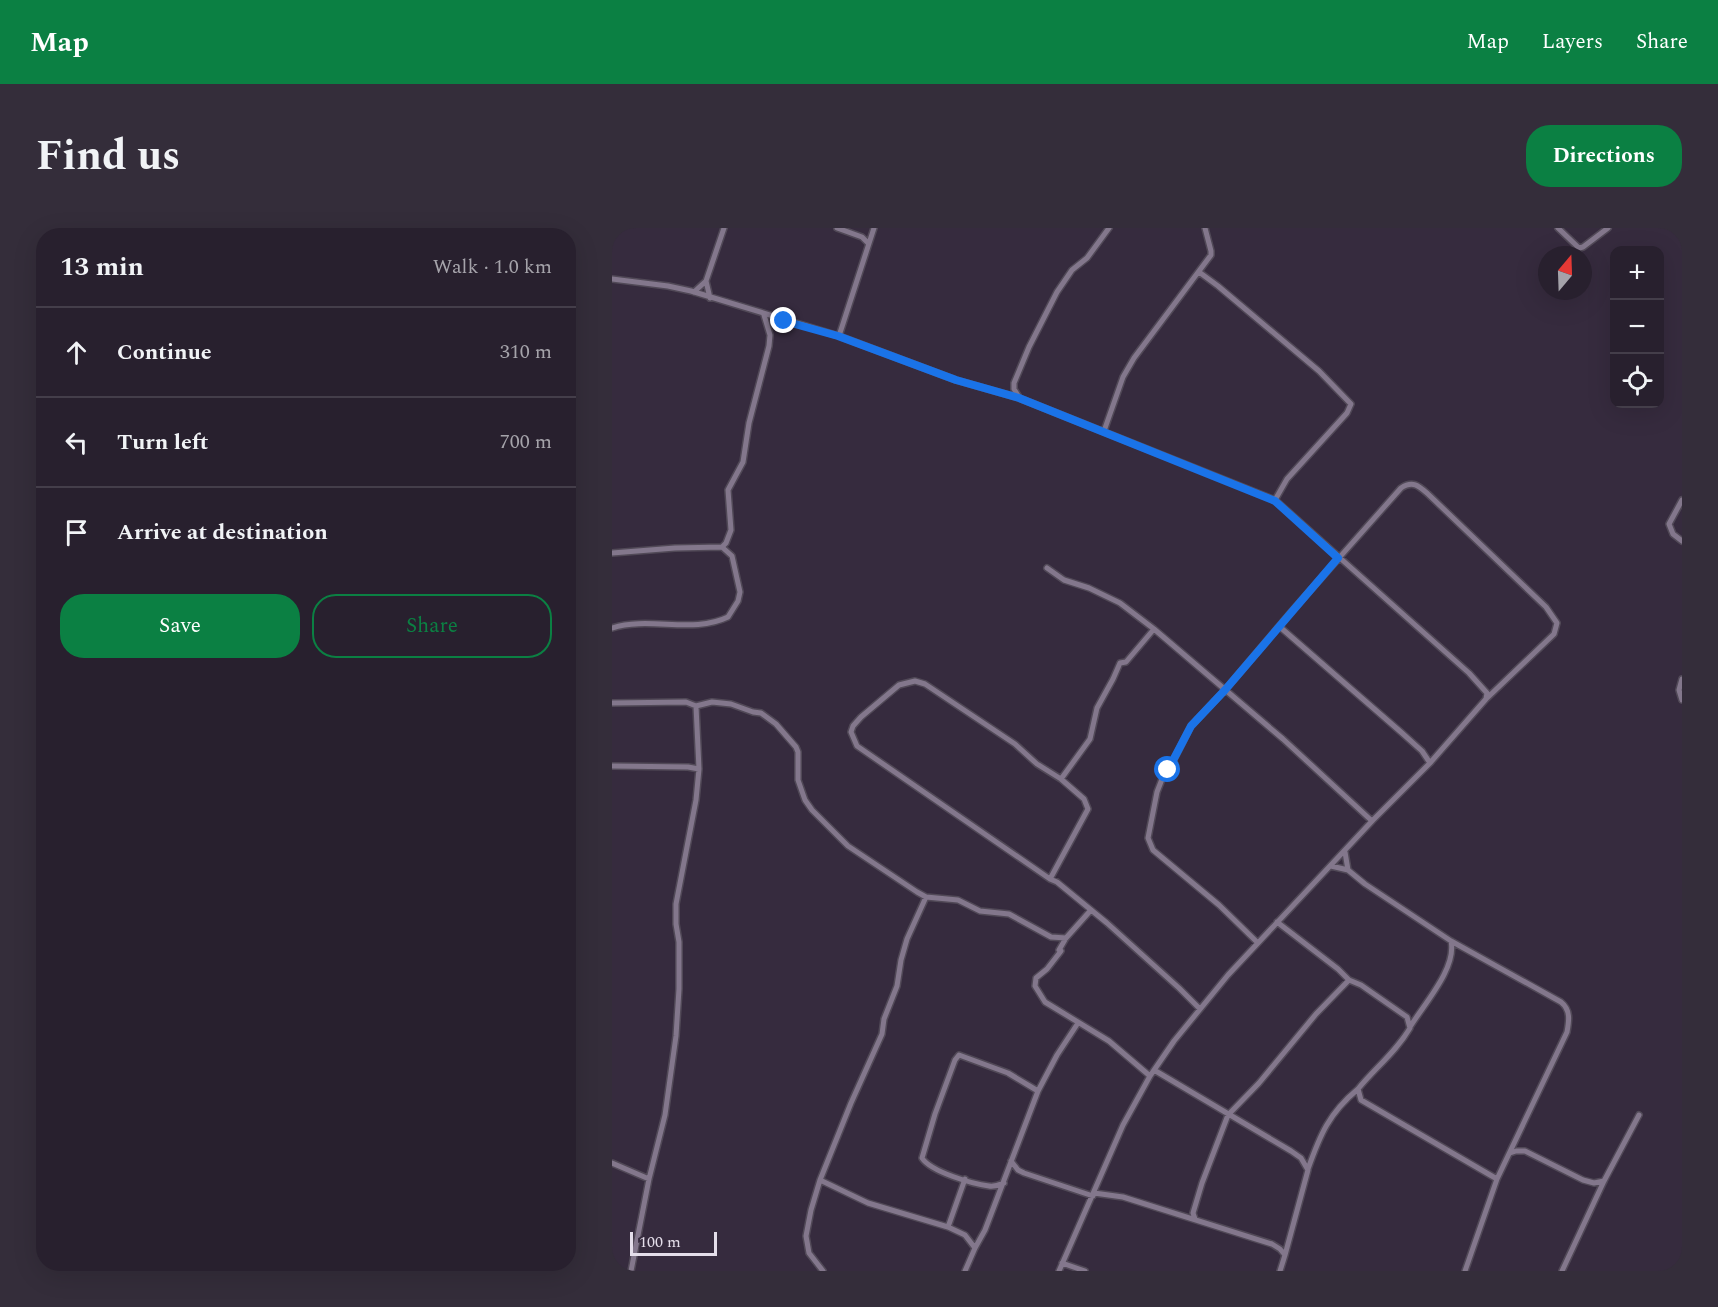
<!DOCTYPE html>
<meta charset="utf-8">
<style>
body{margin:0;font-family:Spectral,serif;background:#342d3a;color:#f1f3f6}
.controls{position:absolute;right:18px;top:18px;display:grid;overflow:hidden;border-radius:12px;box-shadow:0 6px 24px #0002}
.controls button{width:54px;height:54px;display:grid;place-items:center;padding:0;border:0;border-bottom:2px solid #443e4a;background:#28202e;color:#f1f3f6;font:30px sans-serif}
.compass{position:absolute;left:926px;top:18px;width:54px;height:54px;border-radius:50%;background:#28202e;box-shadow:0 6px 24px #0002;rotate:19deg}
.scale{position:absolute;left:18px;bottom:15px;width:87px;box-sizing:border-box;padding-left:6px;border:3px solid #e4deea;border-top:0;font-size:16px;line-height:21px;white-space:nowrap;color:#e4deea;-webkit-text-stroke:4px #362b3e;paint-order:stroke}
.stop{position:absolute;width:18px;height:18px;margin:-14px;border:4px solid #1a73e8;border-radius:50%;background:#fff}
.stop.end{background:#1a73e8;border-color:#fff;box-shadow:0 2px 6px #0008}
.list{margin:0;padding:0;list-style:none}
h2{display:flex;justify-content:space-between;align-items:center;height:78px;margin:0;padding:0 24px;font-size:26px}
h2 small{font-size:20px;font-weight:400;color:#a5a3aa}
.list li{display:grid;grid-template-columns:39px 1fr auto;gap:18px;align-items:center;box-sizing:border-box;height:90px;padding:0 24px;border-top:2px solid #443e4a}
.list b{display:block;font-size:22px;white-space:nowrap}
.list em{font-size:20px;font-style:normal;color:#a5a3aa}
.actions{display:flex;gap:12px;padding:18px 24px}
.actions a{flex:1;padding:14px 0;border:2px solid #0b8043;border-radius:24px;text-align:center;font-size:21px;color:#0b8043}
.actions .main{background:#0b8043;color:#fff}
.icon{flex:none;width:33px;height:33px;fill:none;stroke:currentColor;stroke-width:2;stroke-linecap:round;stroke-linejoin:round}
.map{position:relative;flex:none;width:1070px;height:1043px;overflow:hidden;border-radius:24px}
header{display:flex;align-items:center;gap:36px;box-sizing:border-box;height:84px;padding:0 30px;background:#0b8043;color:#fff}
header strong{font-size:28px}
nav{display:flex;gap:33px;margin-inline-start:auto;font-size:21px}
.intro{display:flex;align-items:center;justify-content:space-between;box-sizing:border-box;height:144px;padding:0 36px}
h1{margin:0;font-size:42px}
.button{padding:15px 27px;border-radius:24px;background:#0b8043;color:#fff;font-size:21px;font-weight:700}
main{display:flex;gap:36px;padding:0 36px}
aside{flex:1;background:#28202e;border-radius:24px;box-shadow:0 6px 24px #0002}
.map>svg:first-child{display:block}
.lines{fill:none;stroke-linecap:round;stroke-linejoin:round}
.minor-casing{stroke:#514957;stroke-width:8}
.minor{stroke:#83778c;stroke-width:5}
.route{stroke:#1a73e8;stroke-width:8}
</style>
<header>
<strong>Map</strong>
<nav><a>Map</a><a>Layers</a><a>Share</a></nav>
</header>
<div class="intro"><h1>Find us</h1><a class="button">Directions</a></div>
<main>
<aside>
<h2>13 min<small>Walk · 1.0 km</small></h2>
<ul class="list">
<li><svg class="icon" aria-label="ahead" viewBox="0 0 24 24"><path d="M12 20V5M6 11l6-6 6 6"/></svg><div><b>Continue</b></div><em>310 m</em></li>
<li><svg class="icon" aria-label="left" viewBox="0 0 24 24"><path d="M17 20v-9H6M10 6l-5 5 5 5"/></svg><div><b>Turn left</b></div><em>700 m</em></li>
<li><svg class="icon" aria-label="arrive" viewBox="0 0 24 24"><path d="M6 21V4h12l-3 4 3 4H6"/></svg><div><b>Arrive at destination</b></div></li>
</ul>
<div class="actions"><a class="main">Save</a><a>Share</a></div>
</aside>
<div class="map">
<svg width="1070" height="1043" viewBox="0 0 1070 1043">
<rect width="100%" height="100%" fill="#362b3e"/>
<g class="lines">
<defs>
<path id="minor" d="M225 0 250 9 256 15
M946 0 967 20 971 19 996 0
M587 44 606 58 707 143 739 176 735 185 675 251 663 272
M0 51 56 58 79 63 227 108 344 152 407 170 663 272 857 445 875 465 874 471 818 535 761 592 616 747 562 813 538 848 511 897 447 1043
M82 64 94 53
M98 70 94 53 112 0
M227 108 262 0
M407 169 402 161V155L417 119 445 64 460 42 475 30 497 0
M492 203 511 149 522 130 599 27V23L593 0
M1070 272 1057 296 1061 306 1070 313
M0 325 63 320 110 319 114 315 119 302 116 262 131 234 137 195 157 118 158 107 152 87
M435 340 452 352 477 360 508 375 542 401 671 511 760 593
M668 399 790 505 810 523 818 535
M0 400C37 388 81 406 116 389L126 373 128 364 120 328 110 319
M1070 451 1067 462 1070 472
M0 475 74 474 84 478 87 541 84 572 64 676V696L67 714V761L64 808 53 887 37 951 19 1043
M84 478 100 474 119 476 141 484 149 485 164 496 184 519 186 524V552L193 572 200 582 236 618 305 664 314 669 346 672 368 683 397 686 439 709 454 710
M0 538 76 539 87 541
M449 551 478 511 485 480 501 451 508 435 514 434 542 401
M733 624 736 642 753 656 839 713 949 774C959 782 957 793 955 804L885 951 853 1043
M719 638 736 642
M438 651 476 581 472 571 449 551 425 536 403 516 313 456 303 453 287 457 249 489 241 498 239 504 245 518 438 651 445 654 495 695 567 760 588 781
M479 682 454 710 447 722 449 723 435 741 424 750 423 758 433 774 497 813 538 848
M665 694 726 741 737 752 749 757 795 789 798 800C784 824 763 840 746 861L749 872 885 951
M646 715 607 677 541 622 536 610 545 564 552 546 559 537 579 498 613 462 680 383 789 260C801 252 807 258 816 266L934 379 945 395 942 406 874 471
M798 799C812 776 845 740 839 713
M542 842 679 923 689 930 696 942 673 1027
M898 925 904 923H913L971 952 982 955 992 953
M399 933 406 942 412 945 481 968
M0 935 37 951
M696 941C708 907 717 885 746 861
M353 951 336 999 353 1007 363 1020
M208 952 256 975 336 999
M392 955C387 957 383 959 377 958 361 956 319 944 310 930L323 886 343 832 347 827 396 845 426 863
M482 965 511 969 660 1016 668 1021 673 1027 668 1043
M583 991 581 985 590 955 616 887 647 855 704 786 737 752
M450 1035 473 1043
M211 1043 197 1025 194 1008 199 982 208 952 239 875 270 806 272 791 285 758 289 732 295 711 314 669
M353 1043 363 1020 373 1002 426 863 445 827 466 795
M950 1043 992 953 1027 887"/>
</defs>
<use href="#minor" class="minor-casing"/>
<use href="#minor" class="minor"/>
</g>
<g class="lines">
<path class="route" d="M172 93 226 108 344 152 407 170 663 273 726 330 613 462 579 498 556 542"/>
</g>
</svg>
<div class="controls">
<button>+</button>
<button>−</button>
<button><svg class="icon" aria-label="locate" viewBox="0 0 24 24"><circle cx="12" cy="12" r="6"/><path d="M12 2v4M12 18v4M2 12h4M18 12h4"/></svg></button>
</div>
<svg class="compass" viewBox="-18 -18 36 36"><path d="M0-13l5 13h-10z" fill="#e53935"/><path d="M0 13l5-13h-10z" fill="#a5a3aa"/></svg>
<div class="scale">100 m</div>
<div class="stop" style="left:556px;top:542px"></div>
<div class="stop end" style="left:172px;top:93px"></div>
</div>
</main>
